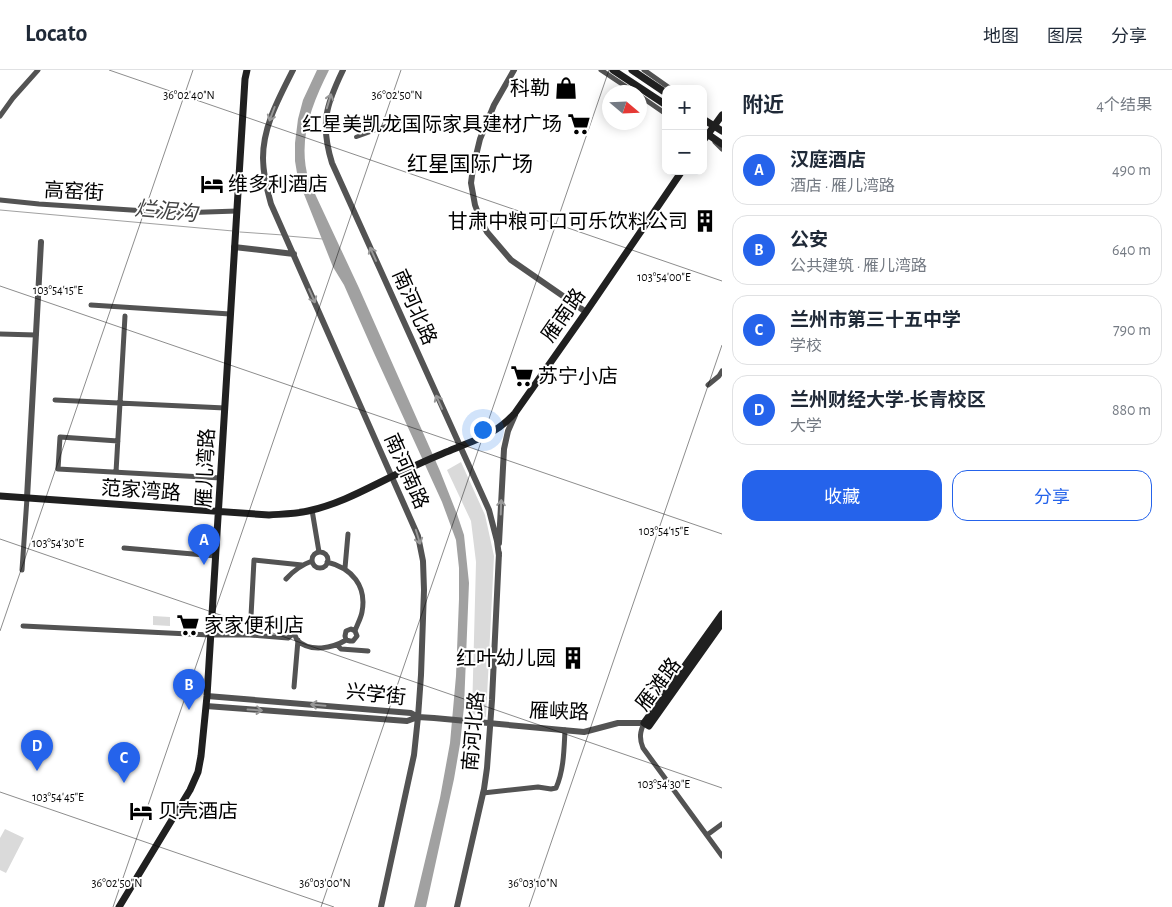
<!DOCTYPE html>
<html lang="zh">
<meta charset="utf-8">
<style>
body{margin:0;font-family:"Alegreya Sans","Noto Sans SC",sans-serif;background:#f6f6f7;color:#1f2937}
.controls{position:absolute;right:15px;top:15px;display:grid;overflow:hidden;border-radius:10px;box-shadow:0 2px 12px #0003}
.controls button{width:45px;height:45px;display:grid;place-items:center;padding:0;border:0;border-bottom:1px solid #e0e1e3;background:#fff;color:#1f2937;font:25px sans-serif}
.compass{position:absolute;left:602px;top:15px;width:45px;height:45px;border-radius:50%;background:#fff;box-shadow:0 2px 12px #0003;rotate:109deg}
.you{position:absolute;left:482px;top:359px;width:18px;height:18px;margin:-12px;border:4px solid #fff;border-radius:50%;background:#1a73e8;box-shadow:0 0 0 8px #1a73e833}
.badge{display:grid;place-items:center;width:32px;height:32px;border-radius:50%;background:#2563eb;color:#fff;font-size:16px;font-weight:700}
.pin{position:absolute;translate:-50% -41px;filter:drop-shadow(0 1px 2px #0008)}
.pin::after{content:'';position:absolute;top:26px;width:18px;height:15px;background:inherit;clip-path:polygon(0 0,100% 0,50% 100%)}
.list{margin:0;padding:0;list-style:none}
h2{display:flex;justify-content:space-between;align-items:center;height:65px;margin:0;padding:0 20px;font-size:21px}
h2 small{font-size:16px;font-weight:400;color:#747a83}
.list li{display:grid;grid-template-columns:32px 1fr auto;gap:15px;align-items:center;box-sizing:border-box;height:70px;margin:0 10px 10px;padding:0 10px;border:1px solid #e0e1e3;border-radius:15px}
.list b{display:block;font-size:19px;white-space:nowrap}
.list p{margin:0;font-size:16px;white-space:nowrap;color:#747a83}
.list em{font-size:16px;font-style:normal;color:#747a83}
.actions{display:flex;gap:10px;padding:15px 20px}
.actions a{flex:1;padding:11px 0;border:1px solid #2563eb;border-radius:15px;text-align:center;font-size:18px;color:#2563eb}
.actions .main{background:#2563eb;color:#fff}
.map{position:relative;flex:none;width:722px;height:837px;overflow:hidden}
header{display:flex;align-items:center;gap:30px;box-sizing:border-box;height:70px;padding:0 25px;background:#fff;border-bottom:1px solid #e0e1e3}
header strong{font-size:24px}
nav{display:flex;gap:28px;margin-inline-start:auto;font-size:18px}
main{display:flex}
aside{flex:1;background:#fff}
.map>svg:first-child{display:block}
.green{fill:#dadada}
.water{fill:#a1a1a1}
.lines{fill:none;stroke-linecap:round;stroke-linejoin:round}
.stream{stroke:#a1a1a1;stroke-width:1}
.pedestrian{stroke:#535353;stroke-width:4}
.minor{stroke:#535353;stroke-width:5}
.tertiary{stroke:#535353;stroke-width:6}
.secondary{stroke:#202020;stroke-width:7}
.oneway{stroke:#989898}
.ticks{fill:none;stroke:#000;stroke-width:1;stroke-opacity:0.45}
.labels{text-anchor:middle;stroke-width:4;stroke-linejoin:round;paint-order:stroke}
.poi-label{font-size:20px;fill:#000;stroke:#fff;text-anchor:end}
.street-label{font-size:20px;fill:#000;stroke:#fff}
.neighbourhood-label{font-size:21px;fill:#000;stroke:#fff}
.water-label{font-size:21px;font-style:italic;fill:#424242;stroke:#fff}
.ticks-label{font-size:12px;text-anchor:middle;fill:#000;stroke:#fff;stroke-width:4;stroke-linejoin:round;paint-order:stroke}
</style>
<header>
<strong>Locato</strong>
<nav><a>地图</a><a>图层</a><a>分享</a></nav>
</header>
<main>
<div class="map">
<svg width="722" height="837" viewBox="0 0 722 837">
<rect width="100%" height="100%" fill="#fff"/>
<path class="green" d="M461 392 485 445 494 486 486 647 472 644 476 492 471 451 447 400Z
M153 546 170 547V556L153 555Z
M5 759 24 768 6 803 0 800V768Z"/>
<path class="water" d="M317 0H329C311 36 297 71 309 111L359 218 440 401 457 444 464 465 469 513 464 637 460 674 454 709 426 837H414L440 728 450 673 456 606 459 529V498L456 470 442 432 374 283 344 215 333 197 298 109 295 91V73L298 49 303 30Z"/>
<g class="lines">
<path class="stream" d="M0 140 233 161
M240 162 283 165
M287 166 323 169"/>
<path class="pedestrian" d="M356 67 406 49"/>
<path class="minor" d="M601 0 634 22
M644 0 671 19
M640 26 666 44
M0 46 13 28 38 0
M715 72 722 79
M0 130 39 134 177 143 237 141
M91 235 230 244
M0 264 36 265
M708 315 719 306 722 301
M55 330 225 338
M118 371 60 367 58 399 221 408
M116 402 125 246
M312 440 319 482
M124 478 216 486
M312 490a8 8 0 1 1 16 0a8 8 0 1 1-16 0Z
M327 492C352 498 367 516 362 542 361 548 357 555 355 561
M345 498 348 464
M22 500 27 428
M286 509C294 500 301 495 312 491
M23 556 210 565H250L288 568 294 563C295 565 296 568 297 570 310 583 333 578 346 570L350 571H353L357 566 355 561 351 559 346 561 345 566 346 570
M250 565 254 490 302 495
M337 575 341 579 368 581
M294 617 298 570
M644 653C640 662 639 668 643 678L722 786
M483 723 538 717 551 719 556 718C564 700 564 679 565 660
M707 765 722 754"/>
<path class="tertiary" d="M293 0C279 28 263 56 263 88 263 104 267 119 271 134L418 466 423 491 424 520 421 605 418 647 414 685 381 837
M343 0C326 35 320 54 332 93L489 440 497 471 499 486
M514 0 494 35 480 69 473 98 471 113 475 135 481 151 487 162 511 190 586 242
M234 177 294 184
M27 428 41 172
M499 473 504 379 508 361 515 345
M207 626 411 643 418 647
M206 636 407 651 418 647 434 648 584 662 618 653H644
M457 837 484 719 487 698 492 630 499 483"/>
<path class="secondary" d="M613 0 666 35
M632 0 666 23
M703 49 722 61
M703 61 722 74
M703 71 722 45
M0 426 269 445C282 444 295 444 308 441 345 433 376 413 410 398 423 392 436 386 449 381 476 369 494 366 515 343L586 242 682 101
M722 544 644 653 649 656 722 553
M119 837 190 720 198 702 201 686 207 626 245 9 247 0"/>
</g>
<defs><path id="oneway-shaft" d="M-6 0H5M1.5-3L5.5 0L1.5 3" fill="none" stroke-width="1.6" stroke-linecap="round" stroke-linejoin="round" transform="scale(1.25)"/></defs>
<g class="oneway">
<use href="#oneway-shaft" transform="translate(329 31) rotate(-73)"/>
<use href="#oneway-shaft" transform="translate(272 44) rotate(111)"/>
<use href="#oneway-shaft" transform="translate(373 184) rotate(-114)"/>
<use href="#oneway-shaft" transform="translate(312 226) rotate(66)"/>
<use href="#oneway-shaft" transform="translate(439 332) rotate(-114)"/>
<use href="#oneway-shaft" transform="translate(501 437) rotate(-88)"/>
<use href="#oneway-shaft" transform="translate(418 467) rotate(73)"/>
<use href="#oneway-shaft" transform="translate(318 635) rotate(-175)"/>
<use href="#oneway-shaft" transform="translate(255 640) rotate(4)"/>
</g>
<path class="ticks" d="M109 0 722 211M0 216 722 464M0 469 722 718M0 561 193 0M0 722 334 837M113 837 401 0M321 837 609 0M529 837 722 275"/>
<defs>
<symbol id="shop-bare" viewBox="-9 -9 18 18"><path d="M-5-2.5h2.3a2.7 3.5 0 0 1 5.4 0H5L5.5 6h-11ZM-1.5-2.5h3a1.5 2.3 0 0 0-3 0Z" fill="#000" stroke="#fff" stroke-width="2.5" paint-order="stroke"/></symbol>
<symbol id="supermarket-bare" viewBox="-9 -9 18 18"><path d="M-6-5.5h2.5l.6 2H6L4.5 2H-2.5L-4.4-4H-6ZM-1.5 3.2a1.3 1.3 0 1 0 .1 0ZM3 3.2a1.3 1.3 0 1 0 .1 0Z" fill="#000" stroke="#fff" stroke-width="2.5" paint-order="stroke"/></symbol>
<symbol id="hotel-bare" viewBox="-9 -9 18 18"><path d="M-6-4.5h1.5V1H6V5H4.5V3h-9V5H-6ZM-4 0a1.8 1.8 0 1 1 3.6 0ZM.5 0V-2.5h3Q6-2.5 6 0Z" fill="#000" stroke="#fff" stroke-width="2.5" paint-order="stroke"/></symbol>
<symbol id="building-bare" viewBox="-9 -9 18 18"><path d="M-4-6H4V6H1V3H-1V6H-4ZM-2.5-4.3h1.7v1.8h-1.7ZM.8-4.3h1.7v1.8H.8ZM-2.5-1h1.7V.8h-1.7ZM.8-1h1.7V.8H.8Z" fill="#000" stroke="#fff" stroke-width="2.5" paint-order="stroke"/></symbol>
</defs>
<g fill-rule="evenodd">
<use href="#shop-bare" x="550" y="2" width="32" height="32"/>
<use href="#supermarket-bare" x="563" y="38" width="32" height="32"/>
<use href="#hotel-bare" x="196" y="98" width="32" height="32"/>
<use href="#building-bare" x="689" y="135" width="32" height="32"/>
<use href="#supermarket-bare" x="506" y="290" width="32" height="32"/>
<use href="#supermarket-bare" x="172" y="539" width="32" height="32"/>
<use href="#building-bare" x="557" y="572" width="32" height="32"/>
<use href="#hotel-bare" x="125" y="725" width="32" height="32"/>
</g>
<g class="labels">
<g class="poi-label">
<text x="550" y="25">科勒</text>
<text x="562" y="61">红星美凯龙国际家具建材广场</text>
<text x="228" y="121" text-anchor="start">维多利酒店</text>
<text x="688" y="158">甘肃中粮可口可乐饮料公司</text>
<text x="538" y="313" text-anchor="start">苏宁小店</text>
<text x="204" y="562" text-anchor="start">家家便利店</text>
<text x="556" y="595">红叶幼儿园</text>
<text x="158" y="748" text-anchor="start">贝壳酒店</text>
</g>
<g class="street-label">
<text transform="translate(74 121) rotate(3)" y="7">高窑街</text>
<text transform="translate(415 237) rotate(66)" y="7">南河北路</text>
<text transform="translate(563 245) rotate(-55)" y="7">雁南路</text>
<text transform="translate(205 398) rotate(-87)" y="7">雁儿湾路</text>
<text transform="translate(407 401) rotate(66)" y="7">南河南路</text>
<text transform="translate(141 420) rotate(4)" y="7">范家湾路</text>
<text transform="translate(658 614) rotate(-53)" y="7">雁滩路</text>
<text transform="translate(376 624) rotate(6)" y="7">兴学街</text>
<text transform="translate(559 641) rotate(2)" y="7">雁峡路</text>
<text transform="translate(473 661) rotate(-85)" y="7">南河北路</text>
</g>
<g class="neighbourhood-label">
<text x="470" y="101">红星国际广场</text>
</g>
<g class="water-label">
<text transform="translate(166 141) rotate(5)" y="7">烂泥沟</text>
</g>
</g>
<g class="ticks-label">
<text x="189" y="29">36°02'40"N</text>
<text x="397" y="29">36°02'50"N</text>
<text x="664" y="211">103°54'00"E</text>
<text x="58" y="224">103°54'15"E</text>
<text x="664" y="465">103°54'15"E</text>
<text x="58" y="477">103°54'30"E</text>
<text x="664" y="718">103°54'30"E</text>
<text x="58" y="731">103°54'45"E</text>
<text x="117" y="817">36°02'50"N</text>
<text x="325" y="817">36°03'00"N</text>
<text x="533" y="817">36°03'10"N</text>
</g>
</svg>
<div class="controls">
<button>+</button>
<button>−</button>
</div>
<svg class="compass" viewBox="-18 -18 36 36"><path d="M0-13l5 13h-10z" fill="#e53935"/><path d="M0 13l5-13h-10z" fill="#747a83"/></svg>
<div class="you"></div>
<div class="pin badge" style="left:204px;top:495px">A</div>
<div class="pin badge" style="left:189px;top:640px">B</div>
<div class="pin badge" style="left:124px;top:713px">C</div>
<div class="pin badge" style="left:37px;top:701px">D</div>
</div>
<aside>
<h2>附近<small>4个结果</small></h2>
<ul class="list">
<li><span class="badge">A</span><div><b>汉庭酒店</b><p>酒店 · 雁儿湾路</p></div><em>490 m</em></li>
<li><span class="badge">B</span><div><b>公安</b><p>公共建筑 · 雁儿湾路</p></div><em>640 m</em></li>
<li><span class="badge">C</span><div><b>兰州市第三十五中学</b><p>学校</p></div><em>790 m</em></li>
<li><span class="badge">D</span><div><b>兰州财经大学-长青校区</b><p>大学</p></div><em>880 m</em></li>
</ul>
<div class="actions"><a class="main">收藏</a><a>分享</a></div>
</aside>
</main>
